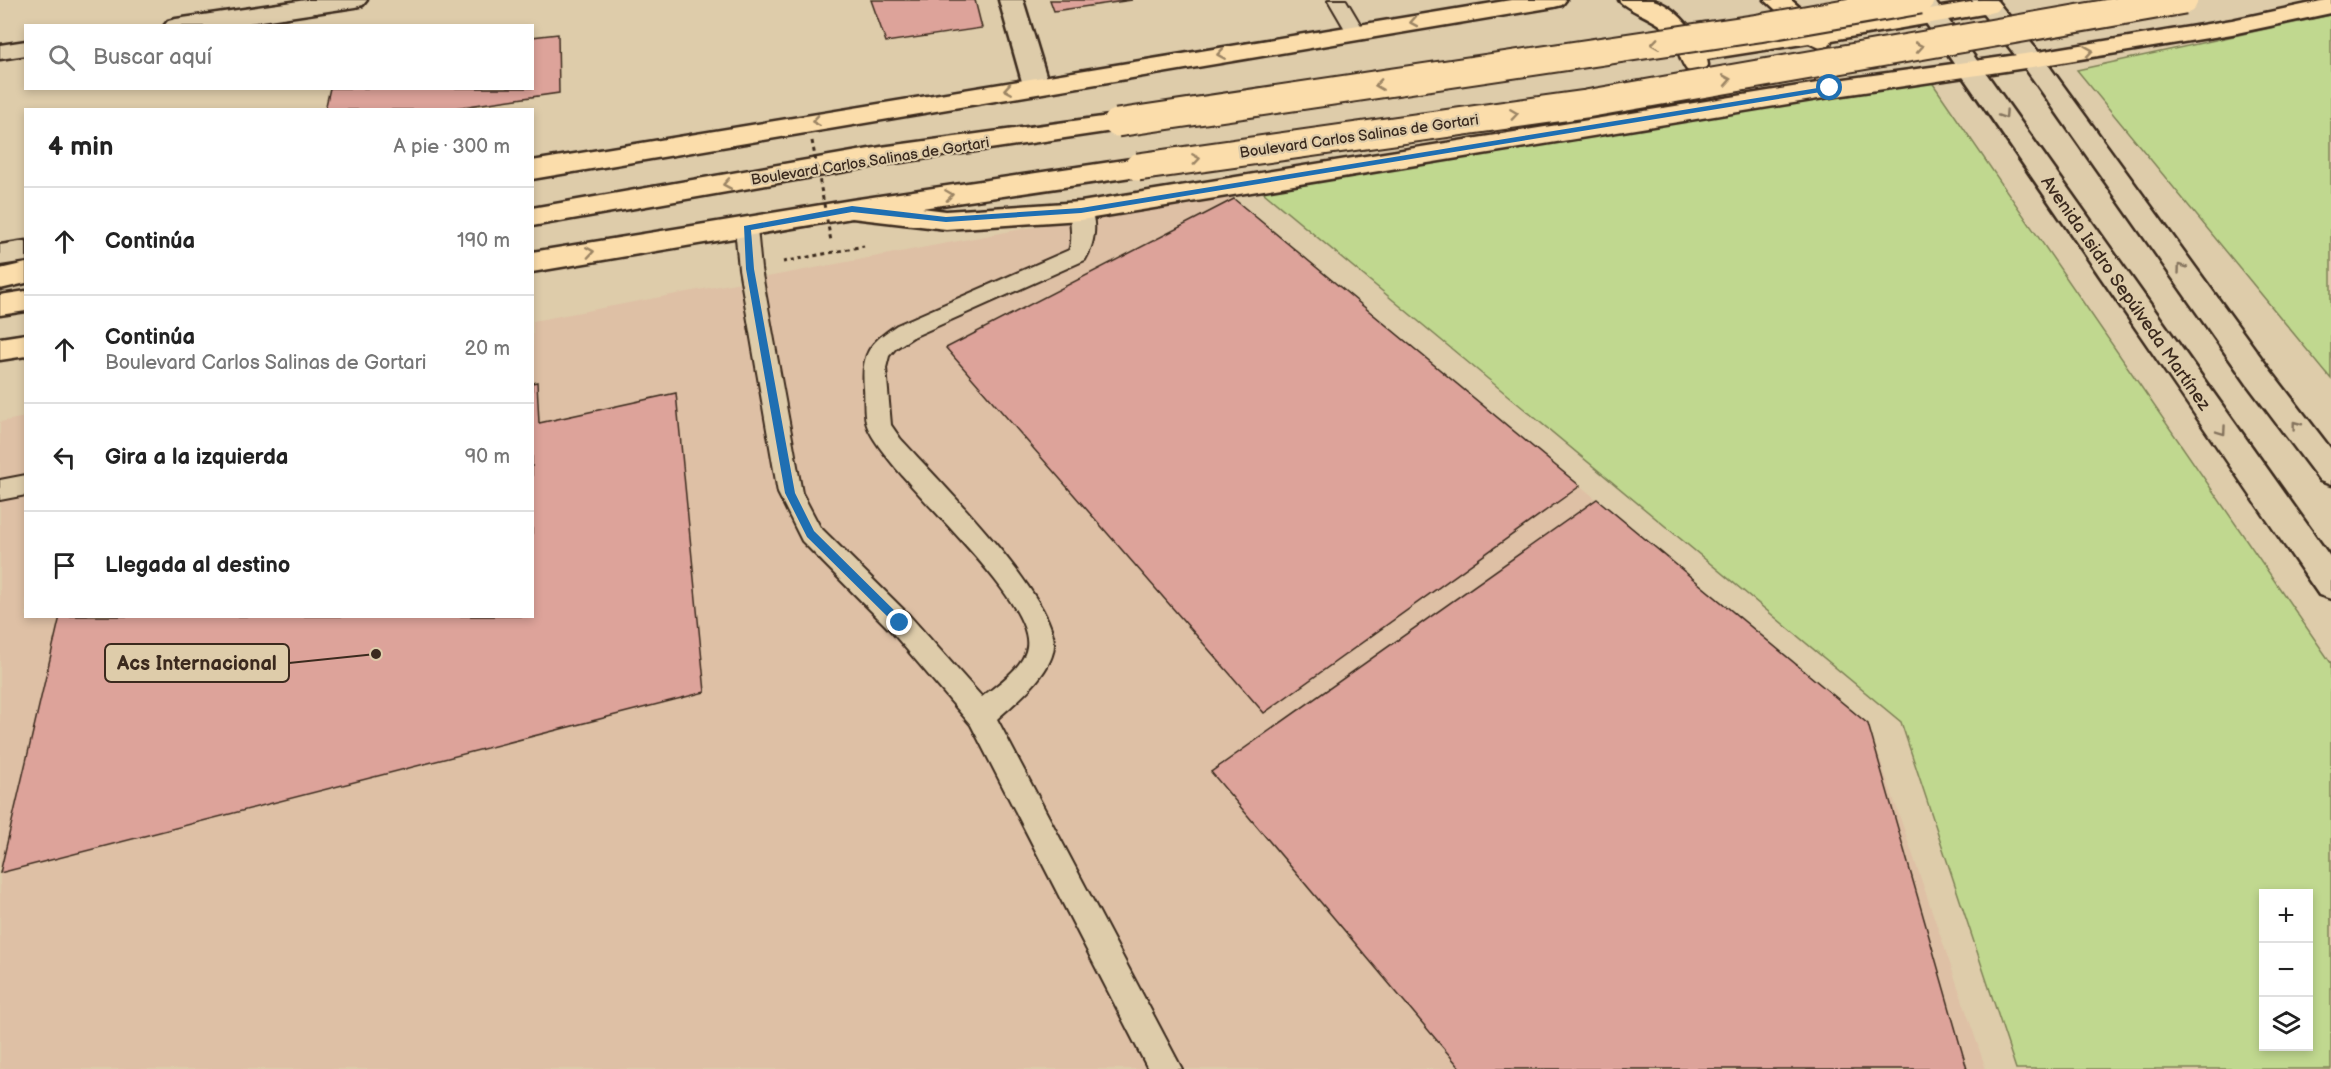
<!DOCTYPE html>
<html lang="es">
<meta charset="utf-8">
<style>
body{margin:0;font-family:"Balsamiq Sans",sans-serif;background:#f6f6f6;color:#222}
.controls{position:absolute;right:18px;bottom:18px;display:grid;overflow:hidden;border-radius:0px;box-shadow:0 3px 9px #0003}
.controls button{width:54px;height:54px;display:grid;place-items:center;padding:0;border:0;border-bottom:2px solid #e0e0e0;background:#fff;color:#222;font:30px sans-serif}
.stop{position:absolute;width:18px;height:18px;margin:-14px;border:4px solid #1f6fb2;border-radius:50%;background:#fff}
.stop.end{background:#1f6fb2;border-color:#fff;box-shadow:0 2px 6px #0008}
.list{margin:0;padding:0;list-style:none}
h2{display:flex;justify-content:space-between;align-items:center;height:78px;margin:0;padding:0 24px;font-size:26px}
h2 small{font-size:20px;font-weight:400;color:#767676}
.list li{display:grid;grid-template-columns:39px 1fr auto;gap:18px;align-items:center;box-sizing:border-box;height:108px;padding:0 24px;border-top:2px solid #e0e0e0}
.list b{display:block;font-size:22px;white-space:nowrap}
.list p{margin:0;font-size:20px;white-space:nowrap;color:#767676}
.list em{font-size:20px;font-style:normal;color:#767676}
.icon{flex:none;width:33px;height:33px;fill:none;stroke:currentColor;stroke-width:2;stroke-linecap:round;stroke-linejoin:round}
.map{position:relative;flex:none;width:2331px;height:1069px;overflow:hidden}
.search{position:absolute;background:#fff;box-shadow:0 3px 9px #0003;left:24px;top:24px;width:510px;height:66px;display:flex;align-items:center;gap:15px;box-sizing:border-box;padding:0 21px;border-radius:0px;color:#767676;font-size:22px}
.panel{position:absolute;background:#fff;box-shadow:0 3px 9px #0003;left:24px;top:108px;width:510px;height:510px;border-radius:0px}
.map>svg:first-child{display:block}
.built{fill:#dec0a5}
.green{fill:#c0d88f;stroke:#7e8156;stroke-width:1.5;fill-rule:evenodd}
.building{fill:#dda39a;stroke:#3b2a1e;stroke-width:1.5}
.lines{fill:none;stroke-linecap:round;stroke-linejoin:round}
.lane-casing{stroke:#3b2a1e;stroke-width:4}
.street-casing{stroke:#3b2a1e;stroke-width:5}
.secondary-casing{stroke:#3b2a1e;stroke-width:5}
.primary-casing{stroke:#3b2a1e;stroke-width:5}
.path{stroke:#3b2a1e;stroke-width:3;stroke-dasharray:4 4;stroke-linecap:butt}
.lane{fill:#deccaa;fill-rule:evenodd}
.street{fill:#deccaa;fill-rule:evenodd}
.secondary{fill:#deccaa;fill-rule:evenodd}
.primary{fill:#fbddab;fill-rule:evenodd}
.primary-bridge-casing{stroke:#3b2a1e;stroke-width:31;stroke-linecap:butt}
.path-bridge{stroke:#3b2a1e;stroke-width:3;stroke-dasharray:4 4;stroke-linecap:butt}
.primary-bridge{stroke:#fbddab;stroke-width:27}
.oneway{stroke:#9b8464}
.oneway2{stroke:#84735d}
.route{fill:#1f6fb2}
.labels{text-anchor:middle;stroke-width:4.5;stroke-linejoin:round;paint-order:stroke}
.far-street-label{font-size:15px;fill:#3b2a1e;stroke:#deccaa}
.street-label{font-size:18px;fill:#3b2a1e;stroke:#deccaa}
.leader{fill:none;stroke:#3b2a1e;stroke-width:2}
.callout-dot{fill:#3b2a1e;stroke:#deccaa;stroke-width:2}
.callout{fill:#deccaa;stroke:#3b2a1e;stroke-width:2}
.callout-label{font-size:20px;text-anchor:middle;font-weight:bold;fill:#3b2a1e}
</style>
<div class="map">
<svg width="2331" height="1069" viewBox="0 0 2331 1069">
<rect width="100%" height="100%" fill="#deccaa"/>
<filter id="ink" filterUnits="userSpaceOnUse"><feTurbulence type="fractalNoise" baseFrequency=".0167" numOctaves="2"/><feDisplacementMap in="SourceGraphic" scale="12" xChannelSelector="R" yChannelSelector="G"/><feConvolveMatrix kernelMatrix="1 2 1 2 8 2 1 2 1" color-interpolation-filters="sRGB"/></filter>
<g filter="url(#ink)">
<path class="built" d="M1224 191 1868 724 1986 1069H0V422L25 417 26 616H532L533 321Z"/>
<path class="green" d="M2331 15V379L2077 70Z
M1929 78 2331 663V1069H2016L1901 722 1258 188ZM2264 894H2308V1046H2264Z"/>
<path class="building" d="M871 0H975L982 28 886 42Z
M1050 0H1132L1054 11Z
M558 34 559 93 440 110H325L330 88H532V37Z
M1234 199 1580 486 1264 713 946 348Z
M537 382 539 423 676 393 705 692 0 873 60 616H532V383Z
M1597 499 1868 724 1967 1069H1461L1211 772Z"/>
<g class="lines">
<defs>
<path id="lane" d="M1328 0H1346L1365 32 1363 36H1349Z
M1081 204 1088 206C1099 222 1094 245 1085 260L913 337 896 348 889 356 886 368 891 425 900 438C934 476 1055 596 1054 644 1054 672 1016 702 997 719L1182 1069H1148L971 725 891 631 802 541 778 493 739 269 735 228 738 223 746 221 754 223 757 228 761 269 802 493 820 527 909 615 982 697C997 685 1024 667 1027 647 1035 596 891 480 868 428 863 417 865 400 864 388 861 354 869 343 897 325L1069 250C1075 236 1066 218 1074 206Z
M26 475V495L0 500V480Z"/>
<path id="street" d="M306 0H367L363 5 355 7 229 26H164L168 21 176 19Z
M999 0H1023L1049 85 1045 90 1036 93 1027 90 1023 85Z
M26 41V55L0 59V45Z
M26 241V261L0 265V245Z"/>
<path id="secondary" d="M1910 0H1934L2331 558V599L2319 595C2182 397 2047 198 1910 0Z
M1972 0H1996L2041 55 2271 371 2331 449V485L2320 481 2249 387 2023 65Z"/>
<path id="primary" d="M1511 0H1566L1562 5 1554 7 532 179V161Z
M1619 0C1630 0 1643 0 1653 0 1673 5 1692 28 1702 45L1798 30 1765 0H1791L1823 27 1983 0 1997 1 2001 6 1997 11 1989 13 1832 40 1829 46 1820 48 1809 43 1707 59 1708 65 1705 70 1696 73 1687 70C1677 56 1679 42 1664 28 1653 18 1625 9 1619 0Z
M2326 0H2331V13L2232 34 2032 67 1830 97 1081 220 946 229 852 218 532 272V252L852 200 1138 158 1147 161 1151 167 1147 173 1138 176 922 208 946 211 1081 202 1830 81 2032 53 2232 20Z
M1117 115 1126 117 1130 123 1126 129 881 165 532 226V208L881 147Z
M26 263V283L0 289V269Z
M26 291V311L0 315V295Z
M26 334V356L0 360V338Z"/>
</defs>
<use href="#lane" class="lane-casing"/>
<use href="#street" class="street-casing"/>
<use href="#secondary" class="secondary-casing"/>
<use href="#primary" class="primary-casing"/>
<path class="path" d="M783 262 864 246"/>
<use href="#lane" class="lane"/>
<use href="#street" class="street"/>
<use href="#secondary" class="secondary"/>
<use href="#primary" class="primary"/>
<defs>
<path id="primary-bridge" d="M1117 123 1759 28 1920 0
M1138 167 1586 104 2184 0"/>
</defs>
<use href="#primary-bridge" class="primary-bridge-casing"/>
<path class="path-bridge" d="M812 141 831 241"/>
<use href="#primary-bridge" class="primary-bridge"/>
</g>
<defs><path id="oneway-chevron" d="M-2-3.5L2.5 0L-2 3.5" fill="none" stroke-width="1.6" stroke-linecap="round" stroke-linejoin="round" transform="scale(1.5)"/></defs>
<g class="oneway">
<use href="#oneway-chevron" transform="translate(1414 22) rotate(170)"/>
<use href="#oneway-chevron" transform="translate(1655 44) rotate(172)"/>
<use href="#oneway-chevron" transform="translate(1919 47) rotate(-10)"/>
<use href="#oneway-chevron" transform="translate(2089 51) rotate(-9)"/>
<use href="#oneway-chevron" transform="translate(1221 54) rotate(171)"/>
<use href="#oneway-chevron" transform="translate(1727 80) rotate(-10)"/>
<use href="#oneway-chevron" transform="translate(1379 85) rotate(172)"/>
<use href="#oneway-chevron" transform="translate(1008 89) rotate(171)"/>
<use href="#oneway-chevron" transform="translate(1514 114) rotate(-8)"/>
<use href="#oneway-chevron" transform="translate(816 121) rotate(171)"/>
<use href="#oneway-chevron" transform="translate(1196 159) rotate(-8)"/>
<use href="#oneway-chevron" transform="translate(727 184) rotate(170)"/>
<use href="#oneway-chevron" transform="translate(949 195) rotate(-8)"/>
<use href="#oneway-chevron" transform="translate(590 252) rotate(-9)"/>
</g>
<g class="oneway2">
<use href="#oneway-chevron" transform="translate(2004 115) rotate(56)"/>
<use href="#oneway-chevron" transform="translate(2181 268) rotate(-126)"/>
<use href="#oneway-chevron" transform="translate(2296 425) rotate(-127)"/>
<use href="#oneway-chevron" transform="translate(2222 431) rotate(55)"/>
</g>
</g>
<path class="route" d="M1830 86 1834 88 1833 90 1081 213 946 222 852 212 751 230 754 269 795 493 814 531 904 620V626H897L807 537 785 493 746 269 744 226 852 206 946 217 1081 208Z"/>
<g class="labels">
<g class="far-street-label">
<text transform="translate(1359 136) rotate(-8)" y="5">Boulevard Carlos Salinas de Gortari</text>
<text transform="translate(870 161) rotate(-9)" y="5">Boulevard Carlos Salinas de Gortari</text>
</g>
<g class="street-label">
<text transform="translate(2126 293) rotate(55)" y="6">Avenida Isidro Sepúlveda Martínez</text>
</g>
</g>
<path class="leader" d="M376 654L289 663"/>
<circle class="callout-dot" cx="376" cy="654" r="6"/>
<rect class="callout" x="105" y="644" width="184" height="38" rx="6"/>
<g class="callout-label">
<text x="197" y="670">Acs Internacional</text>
</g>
</svg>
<div class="controls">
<button>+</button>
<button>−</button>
<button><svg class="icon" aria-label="layers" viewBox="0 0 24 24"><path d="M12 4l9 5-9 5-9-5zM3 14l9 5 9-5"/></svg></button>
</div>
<div class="stop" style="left:1830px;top:88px"></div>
<div class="stop end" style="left:900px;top:623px"></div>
<div class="search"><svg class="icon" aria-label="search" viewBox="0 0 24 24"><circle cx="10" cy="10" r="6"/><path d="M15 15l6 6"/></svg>Buscar aquí</div>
<section class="panel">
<h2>4 min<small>A pie · 300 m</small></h2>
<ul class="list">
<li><svg class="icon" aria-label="ahead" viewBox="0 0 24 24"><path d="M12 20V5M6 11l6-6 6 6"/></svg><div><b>Continúa</b></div><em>190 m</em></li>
<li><svg class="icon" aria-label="ahead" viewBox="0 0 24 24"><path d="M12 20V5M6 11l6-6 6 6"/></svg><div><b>Continúa</b><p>Boulevard Carlos Salinas de Gortari</p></div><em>20 m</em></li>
<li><svg class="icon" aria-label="left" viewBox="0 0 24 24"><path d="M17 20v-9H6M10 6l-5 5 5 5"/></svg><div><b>Gira a la izquierda</b></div><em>90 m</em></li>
<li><svg class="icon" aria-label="arrive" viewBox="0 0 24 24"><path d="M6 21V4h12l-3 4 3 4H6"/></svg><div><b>Llegada al destino</b></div></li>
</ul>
</section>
</div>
